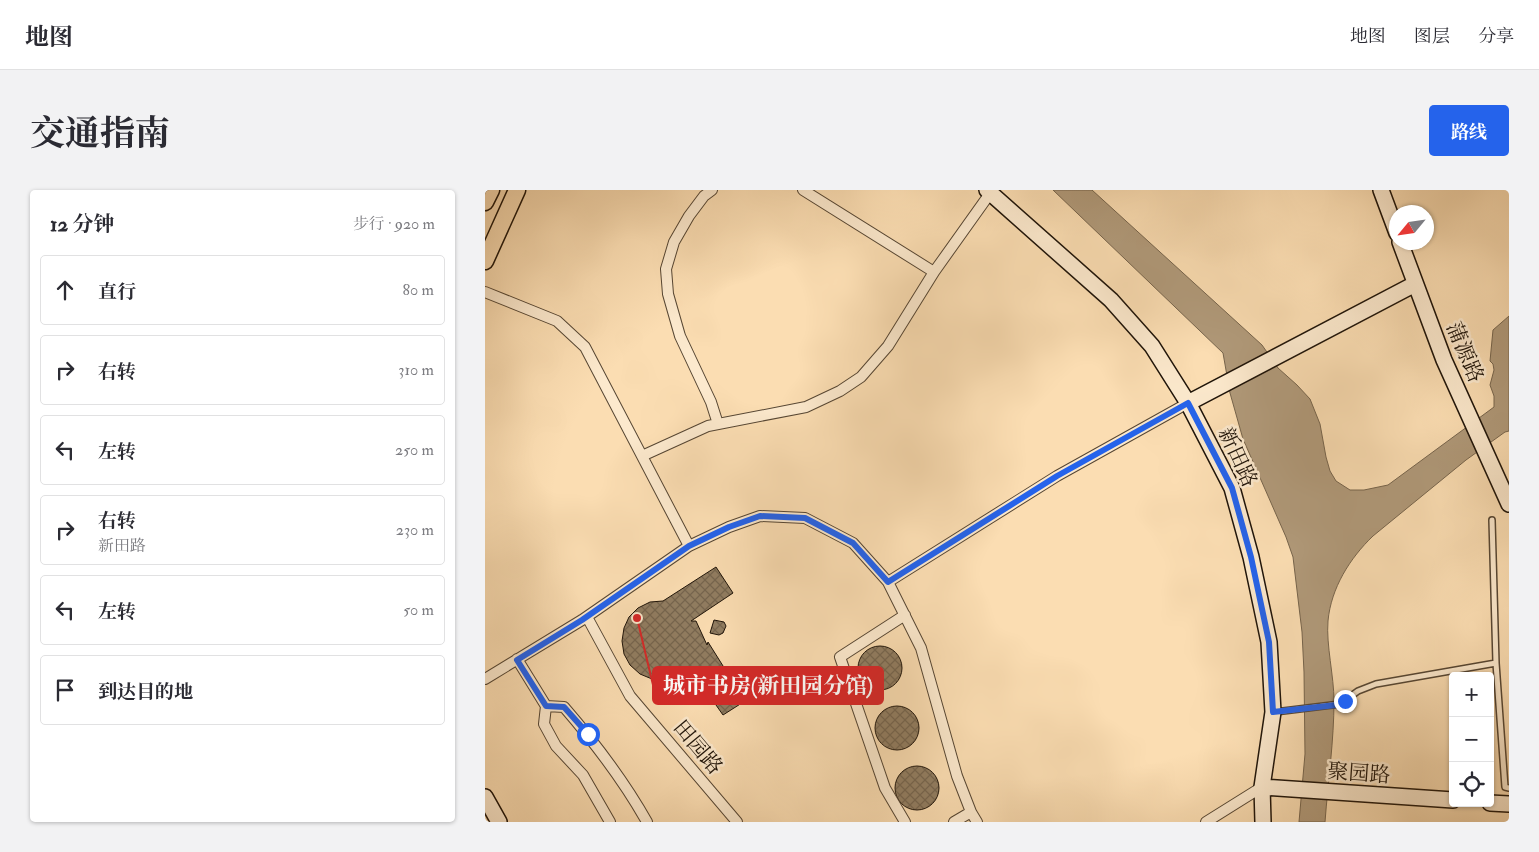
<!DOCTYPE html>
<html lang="zh">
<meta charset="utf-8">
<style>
body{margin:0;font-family:"IM FELL Double Pica","Noto Serif SC",serif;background:#f2f2f3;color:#2b2b33}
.controls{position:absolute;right:15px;bottom:15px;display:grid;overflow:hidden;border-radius:5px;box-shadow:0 1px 4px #0004}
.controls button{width:45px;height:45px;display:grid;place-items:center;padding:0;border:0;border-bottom:1px solid #e1e1e2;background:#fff;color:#2b2b33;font:25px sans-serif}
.compass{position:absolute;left:904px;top:15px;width:45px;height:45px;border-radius:50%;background:#fff;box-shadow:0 1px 4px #0004;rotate:241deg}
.stop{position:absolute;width:15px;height:15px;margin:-11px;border:4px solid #2563eb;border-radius:50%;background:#fff}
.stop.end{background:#2563eb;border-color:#fff;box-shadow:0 1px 5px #0008}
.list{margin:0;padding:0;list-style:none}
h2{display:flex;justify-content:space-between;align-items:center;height:65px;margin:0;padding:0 20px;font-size:21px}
h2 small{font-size:16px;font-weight:400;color:#7c7c81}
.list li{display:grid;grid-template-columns:32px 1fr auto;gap:15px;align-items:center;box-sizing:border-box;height:70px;margin:0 10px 10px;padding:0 10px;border:1px solid #e1e1e2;border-radius:5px}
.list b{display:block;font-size:19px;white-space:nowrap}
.list p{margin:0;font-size:16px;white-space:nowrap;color:#7c7c81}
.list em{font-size:16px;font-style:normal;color:#7c7c81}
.icon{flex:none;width:28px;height:28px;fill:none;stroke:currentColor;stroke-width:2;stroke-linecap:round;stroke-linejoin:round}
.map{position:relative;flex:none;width:1024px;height:632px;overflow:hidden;border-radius:5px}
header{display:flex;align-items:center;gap:30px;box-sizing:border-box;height:70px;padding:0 25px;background:#fff;border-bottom:1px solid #e1e1e2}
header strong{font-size:24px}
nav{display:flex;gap:28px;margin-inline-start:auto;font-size:18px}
.intro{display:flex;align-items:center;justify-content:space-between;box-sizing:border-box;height:120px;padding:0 30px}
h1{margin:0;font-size:35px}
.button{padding:12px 22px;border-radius:5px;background:#2563eb;color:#fff;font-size:18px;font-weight:700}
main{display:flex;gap:30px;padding:0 30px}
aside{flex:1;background:#fff;border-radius:5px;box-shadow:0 1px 4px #0004}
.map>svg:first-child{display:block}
.water{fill:#b09979;stroke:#76644c}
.building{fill:url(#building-cross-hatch);stroke:#1f1409}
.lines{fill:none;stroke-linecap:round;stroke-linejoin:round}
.lane-casing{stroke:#564633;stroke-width:8}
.street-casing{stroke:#564633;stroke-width:12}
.secondary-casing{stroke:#1f1409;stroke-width:18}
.primary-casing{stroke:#1f1409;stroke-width:19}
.lane{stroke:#fce9cd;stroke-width:5}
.street{stroke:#fce9cd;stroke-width:10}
.secondary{stroke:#fce9cd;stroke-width:15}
.primary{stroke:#fbddb2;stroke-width:16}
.route{stroke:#2563eb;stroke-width:6}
.labels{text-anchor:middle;stroke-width:5;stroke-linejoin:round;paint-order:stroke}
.street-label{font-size:21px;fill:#1f1409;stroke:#fce9cd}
.leader{fill:none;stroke:#d62828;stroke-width:2}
.callout-dot{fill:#d62828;stroke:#fce9cd;stroke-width:2}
.callout{fill:#d62828;stroke:#d62828;stroke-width:2}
.callout-label{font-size:22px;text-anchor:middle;font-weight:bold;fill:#fff}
</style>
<header>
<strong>地图</strong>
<nav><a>地图</a><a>图层</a><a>分享</a></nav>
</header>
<div class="intro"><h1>交通指南</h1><a class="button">路线</a></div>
<main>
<aside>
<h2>12 分钟<small>步行 · 920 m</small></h2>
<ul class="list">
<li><svg class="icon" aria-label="ahead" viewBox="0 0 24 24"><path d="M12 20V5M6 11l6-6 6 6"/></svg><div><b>直行</b></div><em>80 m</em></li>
<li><svg class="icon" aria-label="right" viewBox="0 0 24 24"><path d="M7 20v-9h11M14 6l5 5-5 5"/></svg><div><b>右转</b></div><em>310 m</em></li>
<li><svg class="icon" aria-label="left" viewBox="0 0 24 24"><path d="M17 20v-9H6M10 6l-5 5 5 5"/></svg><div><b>左转</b></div><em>250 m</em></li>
<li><svg class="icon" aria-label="right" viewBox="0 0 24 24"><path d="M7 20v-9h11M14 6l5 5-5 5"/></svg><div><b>右转</b><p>新田路</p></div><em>230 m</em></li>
<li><svg class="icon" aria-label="left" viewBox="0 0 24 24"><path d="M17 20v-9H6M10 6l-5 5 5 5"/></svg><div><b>左转</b></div><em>50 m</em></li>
<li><svg class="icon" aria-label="arrive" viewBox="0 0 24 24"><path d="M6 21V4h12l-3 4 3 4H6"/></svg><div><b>到达目的地</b></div></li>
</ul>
</aside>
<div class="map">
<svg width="1024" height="632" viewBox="0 0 1024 632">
<defs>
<pattern id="building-cross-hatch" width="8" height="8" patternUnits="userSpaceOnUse" patternTransform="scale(1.25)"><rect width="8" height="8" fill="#917d61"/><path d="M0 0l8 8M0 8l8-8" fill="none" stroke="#76654e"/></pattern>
</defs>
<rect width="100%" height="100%" fill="#fbddb2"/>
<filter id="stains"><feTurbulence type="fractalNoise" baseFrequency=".004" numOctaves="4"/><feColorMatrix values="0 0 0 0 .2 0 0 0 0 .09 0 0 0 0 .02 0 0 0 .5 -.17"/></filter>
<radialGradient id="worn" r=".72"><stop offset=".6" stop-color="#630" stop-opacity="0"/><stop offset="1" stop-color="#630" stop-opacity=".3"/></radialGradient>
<path class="water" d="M568 0H607L777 155 793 178 812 195 825 209 835 234 841 267 845 281 851 291 865 300H879L903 295 1009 217V206L1005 195 1009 180 1008 174 1005 171 1008 140 1024 126V241L1020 242 981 270 888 346C865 368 846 398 843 431 841 455 849 486 849 511 849 550 843 592 840 632H814L820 564 819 482 817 442 808 367 801 347 758 249 745 203 738 163Z"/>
<path class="building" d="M231 377 248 403 206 431H211L222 455 223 452 260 511 238 525 205 478 194 486 181 490 167 489 155 484 145 475 139 464 137 451 139 438 144 427 153 418 165 412 178 411Z
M229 430 239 432 241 436 238 443 234 445 225 443Z
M373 478a22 22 0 1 1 44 0a22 22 0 1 1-44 0Z
M390 538a22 22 0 1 1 44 0a22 22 0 1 1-44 0Z
M410 598a22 22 0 1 1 44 0a22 22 0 1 1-44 0Z"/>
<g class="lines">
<defs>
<path id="lane" d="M1007 330 1011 473 1020 597 1024 598
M790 522 855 514 873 501 891 494 1011 473"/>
<path id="street" d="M227 0 219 6 204 26 189 52 181 79 183 104 195 146 226 212 233 234
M318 0 449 82
M0 102 72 131 100 157 204 356
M157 266 223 236 321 217 355 201 376 187 403 156 449 82 506 2
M403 392 572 286 703 213
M420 425 355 467 400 598 420 632
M102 427 145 506 252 632
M32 469 61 516 79 517C110 553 139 591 162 632
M0 489 97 430 204 356 244 337 275 326 320 328 368 353 403 392 436 458 472 586 486 622 492 632
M61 516 59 534 71 556 98 585 125 632
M469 632 486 622
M721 632 777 597"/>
<path id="secondary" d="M502 0 626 110 667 156 703 213 747 298 766 367 784 452 788 522 777 597 778 632
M896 0 912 43
M915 52 959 170 1024 314
M703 213 930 94
M777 597 968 610
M0 607 14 632
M1005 613 1024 614"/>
<path id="primary" d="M0 12 6 0
M0 71 32 0"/>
</defs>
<use href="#lane" class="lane-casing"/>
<use href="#street" class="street-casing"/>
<use href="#secondary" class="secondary-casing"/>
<use href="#primary" class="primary-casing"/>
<use href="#lane" class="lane"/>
<use href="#street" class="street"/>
<use href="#secondary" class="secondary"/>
<use href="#primary" class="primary"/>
</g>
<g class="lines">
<path class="route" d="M103 544 79 517 61 516 32 470 97 430 204 356 244 337 275 326 320 328 368 353 403 392 572 286 703 213 747 298 766 367 784 452 788 522 851 515 860 511"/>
</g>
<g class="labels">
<g class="street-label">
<text transform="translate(980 162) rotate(67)" y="7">蒲源路</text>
<text transform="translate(753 267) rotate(65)" y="7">新田路</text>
<text transform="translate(213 557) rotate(50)" y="7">田园路</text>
<text transform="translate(874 583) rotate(4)" y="7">聚园路</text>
</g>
</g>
<path class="leader" d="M152 428L168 495"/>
<circle class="callout-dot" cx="152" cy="428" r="5"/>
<rect class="callout" x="168" y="477" width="230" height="37" rx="5"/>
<g class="callout-label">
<text x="283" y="503">城市书房(新田园分馆)</text>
</g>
<rect width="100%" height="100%" filter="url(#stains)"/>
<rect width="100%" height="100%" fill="url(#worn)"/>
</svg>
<div class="controls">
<button>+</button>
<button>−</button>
<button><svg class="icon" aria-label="locate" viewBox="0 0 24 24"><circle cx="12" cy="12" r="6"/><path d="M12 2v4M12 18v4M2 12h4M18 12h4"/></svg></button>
</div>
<svg class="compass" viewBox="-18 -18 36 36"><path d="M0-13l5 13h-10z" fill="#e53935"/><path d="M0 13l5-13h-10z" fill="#7c7c81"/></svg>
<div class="stop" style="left:103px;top:544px"></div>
<div class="stop end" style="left:860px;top:511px"></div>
</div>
</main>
